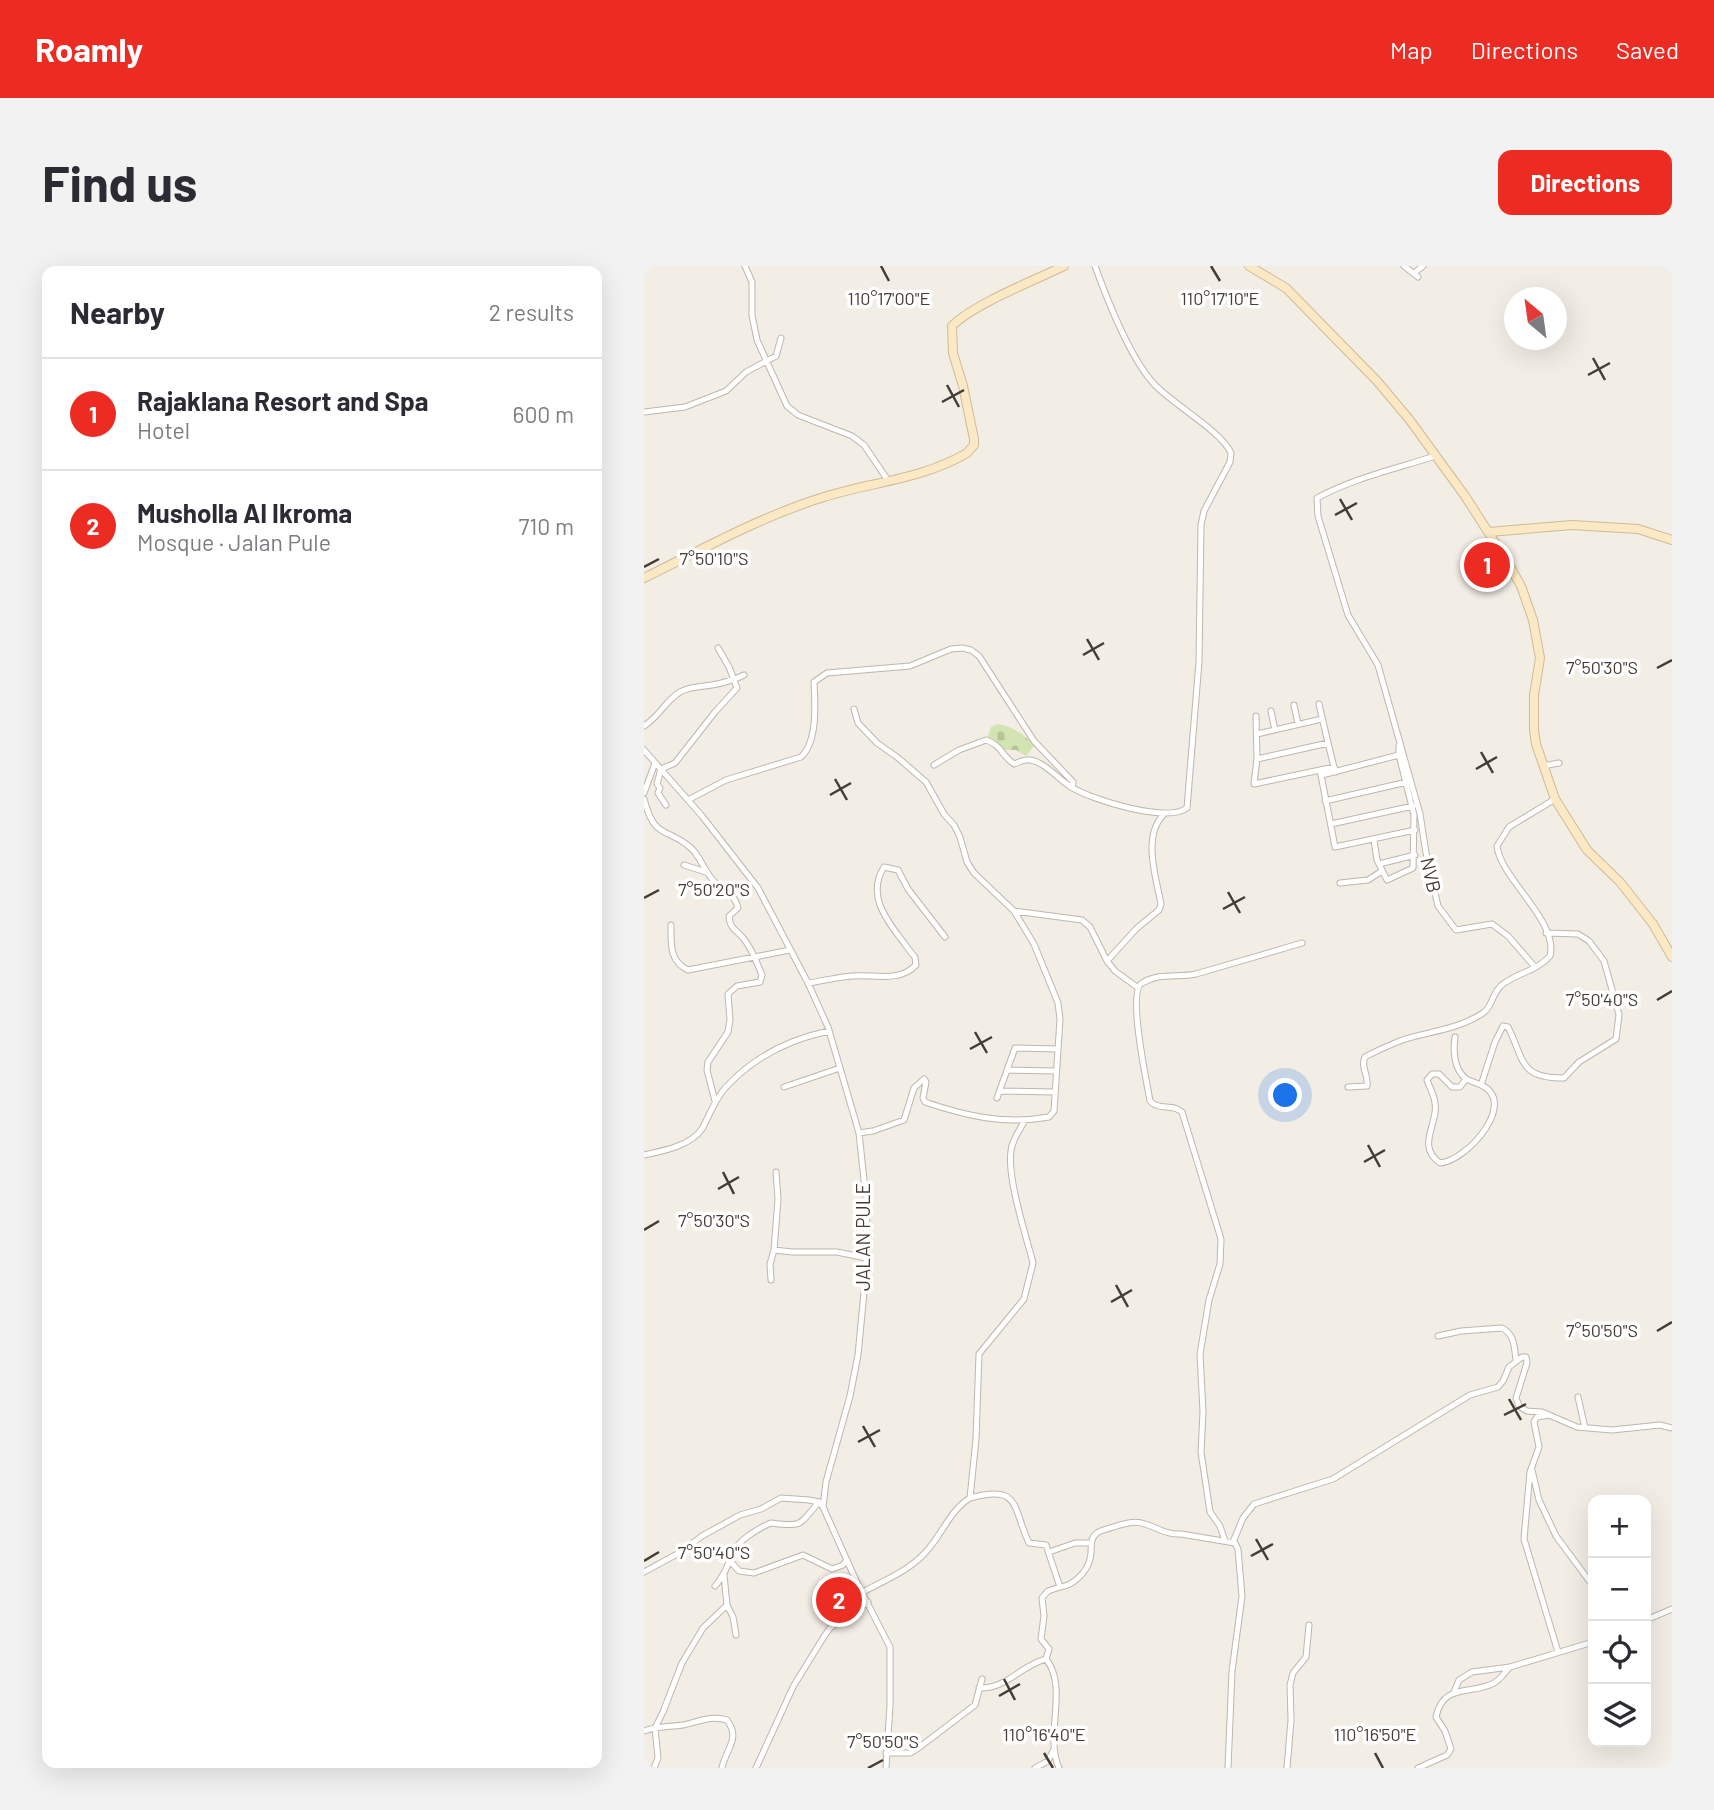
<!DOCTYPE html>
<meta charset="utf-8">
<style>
body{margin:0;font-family:Barlow,sans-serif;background:#f2f2f3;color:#2b2b33}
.controls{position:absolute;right:21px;bottom:21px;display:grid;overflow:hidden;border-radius:14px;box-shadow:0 7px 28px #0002}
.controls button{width:63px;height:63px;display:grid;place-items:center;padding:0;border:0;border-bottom:2px solid #e1e1e2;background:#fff;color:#2b2b33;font:35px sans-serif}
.compass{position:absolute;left:860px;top:21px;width:63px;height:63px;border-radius:50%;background:#fff;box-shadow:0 7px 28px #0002;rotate:331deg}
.you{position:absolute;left:642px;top:830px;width:24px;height:24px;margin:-18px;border:5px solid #fff;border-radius:50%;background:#1a73e8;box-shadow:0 0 0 10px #1a73e833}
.badge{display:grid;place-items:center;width:46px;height:46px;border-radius:50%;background:#ec2b22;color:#fff;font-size:23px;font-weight:700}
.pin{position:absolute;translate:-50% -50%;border:4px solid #fff;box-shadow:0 2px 7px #0006}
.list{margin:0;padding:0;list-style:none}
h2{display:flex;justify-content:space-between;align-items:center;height:91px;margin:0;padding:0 28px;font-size:30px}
h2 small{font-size:23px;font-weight:400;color:#7c7c81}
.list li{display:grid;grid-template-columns:46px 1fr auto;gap:21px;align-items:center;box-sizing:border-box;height:112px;padding:0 28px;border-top:2px solid #e1e1e2}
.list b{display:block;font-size:26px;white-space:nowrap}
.list p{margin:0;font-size:23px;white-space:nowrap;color:#7c7c81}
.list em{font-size:23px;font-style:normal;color:#7c7c81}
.icon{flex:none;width:38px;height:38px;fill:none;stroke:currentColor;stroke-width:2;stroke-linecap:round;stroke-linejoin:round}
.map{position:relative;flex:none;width:1028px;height:1502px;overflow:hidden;border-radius:14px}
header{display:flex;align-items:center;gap:42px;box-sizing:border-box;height:98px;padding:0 35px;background:#ec2b22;color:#fff}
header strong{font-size:33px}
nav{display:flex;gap:38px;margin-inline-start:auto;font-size:24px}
.intro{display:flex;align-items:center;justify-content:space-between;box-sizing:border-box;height:168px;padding:0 42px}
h1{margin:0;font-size:49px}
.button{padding:18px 32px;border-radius:14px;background:#ec2b22;color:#fff;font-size:24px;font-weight:700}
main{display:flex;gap:42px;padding:0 42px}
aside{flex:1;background:#fff;border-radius:14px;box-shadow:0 7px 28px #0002}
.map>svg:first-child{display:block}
.cemetery{fill:url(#cemetery-stones)}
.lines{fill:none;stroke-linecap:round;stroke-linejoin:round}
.street-casing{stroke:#bfb6ac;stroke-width:7}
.secondary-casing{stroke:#cfbb97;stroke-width:10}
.street{stroke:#fff;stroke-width:5}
.secondary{stroke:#fbe9c6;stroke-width:8}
.ticks{fill:none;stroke:#443d35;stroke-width:2.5}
.labels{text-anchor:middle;stroke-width:7;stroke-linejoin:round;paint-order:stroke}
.street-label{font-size:19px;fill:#443d35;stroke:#fff}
.ticks-label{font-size:18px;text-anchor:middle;fill:#443d35;stroke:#fff;stroke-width:7;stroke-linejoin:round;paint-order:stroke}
</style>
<header>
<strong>Roamly</strong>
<nav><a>Map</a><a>Directions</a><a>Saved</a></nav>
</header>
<div class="intro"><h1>Find us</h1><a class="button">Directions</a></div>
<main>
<aside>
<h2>Nearby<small>2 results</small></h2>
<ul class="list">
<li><span class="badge">1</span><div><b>Rajaklana Resort and Spa</b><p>Hotel</p></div><em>600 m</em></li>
<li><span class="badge">2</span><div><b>Musholla Al Ikroma</b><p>Mosque · Jalan Pule</p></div><em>710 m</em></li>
</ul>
</aside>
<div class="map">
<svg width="1028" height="1502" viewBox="0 0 1028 1502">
<defs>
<pattern id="cemetery-stones" width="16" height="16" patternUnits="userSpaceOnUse" patternTransform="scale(1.75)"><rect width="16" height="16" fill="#d2e4b0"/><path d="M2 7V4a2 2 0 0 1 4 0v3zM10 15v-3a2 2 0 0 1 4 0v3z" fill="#b6c498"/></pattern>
</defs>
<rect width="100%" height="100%" fill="#f2ede5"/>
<path class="cemetery" d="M354 458C367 460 382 469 390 480L382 490 372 484H355L344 471 347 461Z"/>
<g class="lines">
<defs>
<path id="street" d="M101 0 108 16V49L113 74 143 140 154 149 208 170 220 179 245 216
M760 0 774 11
M770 7 779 0
M0 146 41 141 82 125 102 106 132 90 137 72
M791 190C751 203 710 212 673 232L674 250 704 349 734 399 776 548 782 587 794 640 812 664 848 658 864 670 891 701
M675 438 684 477
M650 439 654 458
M210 443 214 457 233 477 253 491 282 516 300 548 310 559 316 571 323 596 330 607 370 645 390 678 414 737 416 753 410 845 405 851C361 859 322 850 281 836L279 832 282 816 280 813 270 822 260 854 229 865 215 867
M627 445 631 464
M612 450 613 493 610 518 676 504
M0 460C15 451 21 435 36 426 47 420 57 421 68 419 79 417 90 414 100 409
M613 468 678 453
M0 484 58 550 114 622 164 717 184 761 215 867 223 942 221 1016 214 1089 206 1130 182 1216 179 1241 215 1321 246 1381V1440L242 1502
M613 493 684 477 690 501
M290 499 315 484 342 474C356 478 359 491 370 498 376 496 381 493 386 494 401 496 415 514 427 521 448 534 523 557 543 542L555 396 557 259 560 245 586 196 587 187C577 165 530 139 511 119 487 94 463 33 451 0
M899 500 915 497
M692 506 690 501 676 504 691 581 771 564
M678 509 755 489
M0 527 11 497
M0 533C11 575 22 560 47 582 58 592 61 609 73 618 83 627 90 627 94 642L85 650C86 664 92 663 100 673 108 683 113 697 118 709L116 716 93 720 84 728 86 754 84 766 64 796 63 804 71 835
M44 534 82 514 157 491C174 475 171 438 170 416L183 407 266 400 307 383 318 382 327 384 335 390 390 475 429 516 428 522
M681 535 763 516
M22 539 14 527 16 522 13 518 17 503 31 497 71 446 93 422 85 401 74 382
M687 558 769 540
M730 574 733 594 743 614 769 602 770 549 755 489V480
M735 598 771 589
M40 599 62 606
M696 617 724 614 738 605
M370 645 438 654 446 661 463 695
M27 659C27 677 25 695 44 704L146 684
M164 717C179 715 194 711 208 710 230 708 255 717 272 699L271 691C266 686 262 679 257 673 241 652 223 628 240 601L254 604 264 623 301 671
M493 721 471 705 463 695 493 662 515 644 517 638C512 611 498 570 520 548
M811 771C809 786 810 803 822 813
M363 804 412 805
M837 819 822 813 816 821H808L795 808H788L783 814C787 825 793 834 791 846 789 865 775 882 796 897 823 895 875 836 837 819L851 776 859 760 864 761C881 795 875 812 920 812L935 796 972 773 975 749 960 695 945 675 934 668 902 667
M140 821 196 802
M704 821 723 820C725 810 716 800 721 791 734 784 748 778 761 773 788 765 815 763 839 747 849 741 847 727 859 718 874 707 894 704 906 690 915 655 856 612 853 580L865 561 911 533
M357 825 410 826
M353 832 371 782 414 783
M0 889C19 885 46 880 58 863 66 848 71 833 82 821 110 791 146 773 185 765
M132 906 134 933 130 984 148 986H193L222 992
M127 1014 126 998 130 984
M794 1070 817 1065 858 1062C871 1069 870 1080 872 1094
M934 1131 941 1162
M905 1149 893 1151 890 1156 895 1181 886 1206 880 1273 914 1386
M888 1204 895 1234 912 1270 949 1320
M326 1232C377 1218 368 1241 385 1277L402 1279 416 1321 404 1325 398 1332 400 1350 397 1373 405 1383 402 1393C377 1399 363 1423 335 1422
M581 1275 576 1260 566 1246 557 1186 559 1146 556 1088 565 1034 576 998 577 973 538 846C528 837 515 845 506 835 503 817 483 725 498 717 517 706 533 712 552 708L658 677
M589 1276 599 1252 610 1238 689 1213 826 1129 854 1121 859 1115 865 1101 878 1091H882L883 1097 872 1132 875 1140 883 1145 898 1146 933 1161 968 1164 1016 1159 1028 1162
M405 1286 431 1277H447
M87 1296 95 1305 110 1307 159 1289 188 1303 199 1299 203 1294
M0 1306 35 1287 58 1270 96 1249 117 1243 137 1232 165 1234 175 1236 179 1241
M80 1309 83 1339 89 1351 92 1369
M71 1320C82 1308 83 1299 90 1285 96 1273 115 1262 127 1257 159 1261 154 1260 175 1236
M416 1321C429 1320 443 1306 446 1293 449 1283 444 1274 453 1267 457 1264 464 1263 469 1261 479 1258 490 1254 501 1258 514 1262 523 1269 537 1268L591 1277 594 1283 598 1330 588 1405 584 1502
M219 1326C239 1315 264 1305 280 1288 298 1270 304 1246 326 1232L332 1173 335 1088 380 1033 389 997C382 969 363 913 367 885 368 874 375 865 380 856
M1002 1354 1028 1343
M402 1393C425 1421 400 1469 415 1502
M810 1426 815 1414 828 1406 866 1401 949 1376
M0 1465C14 1460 24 1461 39 1459 54 1456 67 1449 83 1454 97 1473 82 1482 78 1502
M242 1487H266L273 1483 331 1439 338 1413
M10 1502 14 1492 11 1462 19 1446 38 1397 59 1362 83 1339
M112 1502 149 1421 179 1372 186 1362 224 1336
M391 1502 404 1495 410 1483
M643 1502 647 1454 646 1419 649 1407 662 1391 665 1359
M774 1502 803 1489 807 1483 801 1465 792 1451C799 1416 829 1429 850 1417 857 1413 861 1406 866 1401"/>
<path id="secondary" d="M605 0 642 22 733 115 765 153 821 230 864 297 877 320 889 354 896 392 890 429V464L892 478 911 533 943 584 976 616 1009 658 1028 691
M845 266 928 259 994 263 1028 274
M0 312C59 283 118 250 180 231 228 216 279 213 323 187L330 179V173L319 120 309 87 308 60C330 38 389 15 420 0"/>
</defs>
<use href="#street" class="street-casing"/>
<use href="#secondary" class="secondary-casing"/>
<use href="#street" class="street"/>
<use href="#secondary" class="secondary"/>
</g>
<path class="ticks" d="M237 0 245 15M567 0 576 15M949 92 961 114M944 109 966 97M303 119 315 141M298 136 320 124M696 233 708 254M691 249 713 237M0 301 15 293M443 373 455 394M439 389 460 377M1013 402 1028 394M837 486 849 507M832 503 853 491M191 513 203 534M186 529 207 517M584 626 596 647M0 632 15 624M579 643 601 631M1013 734 1028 725M331 766 343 787M326 783 348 771M724 879 736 901M720 896 741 884M79 906 90 928M74 923 95 911M0 964 15 955M472 1019 484 1041M467 1036 488 1024M1013 1065 1028 1056M865 1133 877 1154M860 1149 882 1138M219 1160 231 1181M214 1176 236 1164M612 1273 624 1294M607 1290 629 1278M0 1295 15 1286M360 1413 371 1434M355 1430 376 1418M400 1487 409 1502M731 1487 739 1502M224 1502 239 1494"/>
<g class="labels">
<g class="street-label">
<text transform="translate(787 609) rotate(77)" y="7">NVB</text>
<text transform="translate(219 971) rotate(-90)" y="7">JALAN PULE</text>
</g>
</g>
<g class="ticks-label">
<text x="245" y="39">110°17'00"E</text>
<text x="576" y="39">110°17'10"E</text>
<text x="70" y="299">7°50'10"S</text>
<text x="958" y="408">7°50'30"S</text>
<text x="70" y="630">7°50'20"S</text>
<text x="958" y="740">7°50'40"S</text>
<text x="70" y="961">7°50'30"S</text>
<text x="958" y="1071">7°50'50"S</text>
<text x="70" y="1293">7°50'40"S</text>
<text x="400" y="1475">110°16'40"E</text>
<text x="731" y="1475">110°16'50"E</text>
<text x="239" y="1482">7°50'50"S</text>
</g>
</svg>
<div class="controls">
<button>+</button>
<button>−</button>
<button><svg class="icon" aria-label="locate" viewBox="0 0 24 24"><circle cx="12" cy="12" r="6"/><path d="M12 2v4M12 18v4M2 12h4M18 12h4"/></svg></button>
<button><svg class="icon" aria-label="layers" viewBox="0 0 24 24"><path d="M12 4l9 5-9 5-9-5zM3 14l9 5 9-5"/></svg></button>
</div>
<svg class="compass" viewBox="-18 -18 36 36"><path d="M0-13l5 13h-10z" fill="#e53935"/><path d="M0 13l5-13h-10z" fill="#7c7c81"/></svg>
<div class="you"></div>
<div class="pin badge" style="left:843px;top:299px">1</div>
<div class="pin badge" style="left:195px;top:1334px">2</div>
</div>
</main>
